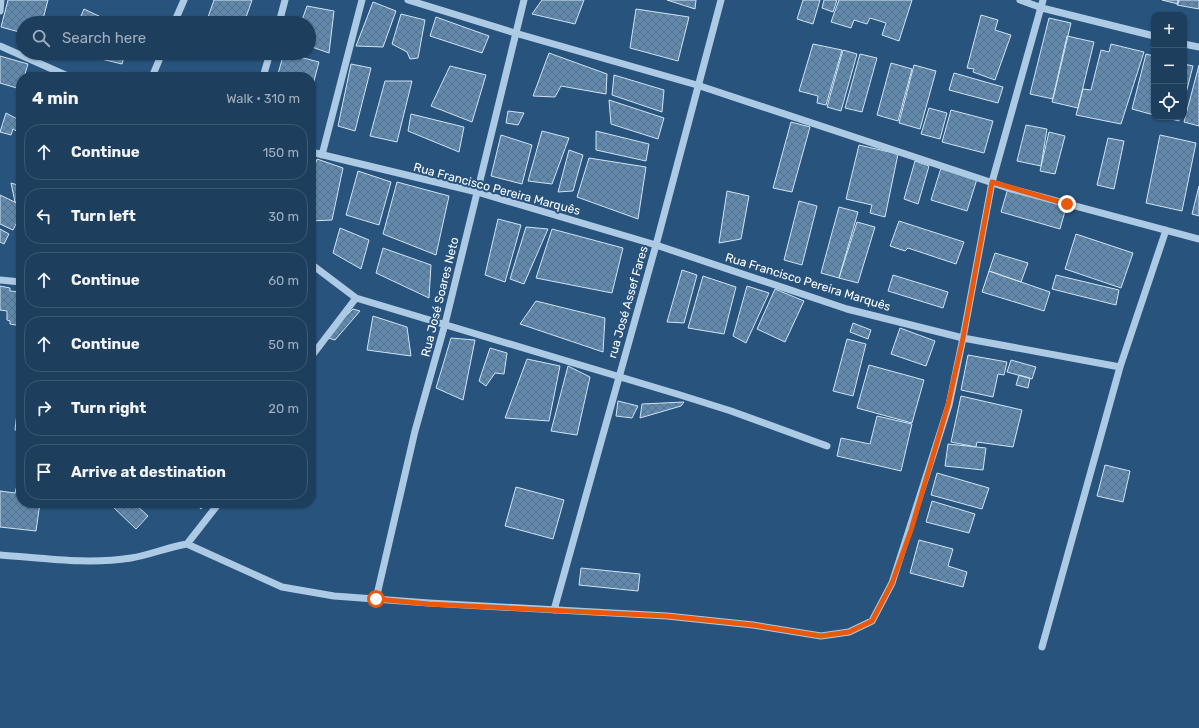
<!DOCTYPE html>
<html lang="en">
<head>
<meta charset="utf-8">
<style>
  :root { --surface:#1e3e5e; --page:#264564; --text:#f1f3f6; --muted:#a1aebc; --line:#3c5773 }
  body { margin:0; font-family:Rubik,sans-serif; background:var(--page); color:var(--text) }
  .controls { position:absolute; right:12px; top:12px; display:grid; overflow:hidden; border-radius:8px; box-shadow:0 1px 3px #0004 }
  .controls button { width:36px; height:36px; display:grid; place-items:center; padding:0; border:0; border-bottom:1px solid var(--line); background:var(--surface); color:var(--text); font:20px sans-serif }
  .stop { position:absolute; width:12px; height:12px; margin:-9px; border:3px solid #ea580c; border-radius:50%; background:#fff }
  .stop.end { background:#ea580c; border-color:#fff; box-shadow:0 1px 4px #0008 }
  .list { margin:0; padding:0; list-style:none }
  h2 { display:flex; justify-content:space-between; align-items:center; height:52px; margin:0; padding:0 16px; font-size:17px }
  h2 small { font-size:13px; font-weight:400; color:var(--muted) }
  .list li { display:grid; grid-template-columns:26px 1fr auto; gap:12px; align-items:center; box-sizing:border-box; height:56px; margin:0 8px 8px; padding:0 8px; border:1px solid var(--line); border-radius:16px }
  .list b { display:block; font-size:15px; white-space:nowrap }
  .list em { font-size:13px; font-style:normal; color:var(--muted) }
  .icon { flex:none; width:22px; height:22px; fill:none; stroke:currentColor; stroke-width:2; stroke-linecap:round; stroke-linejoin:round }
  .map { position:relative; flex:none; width:1199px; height:728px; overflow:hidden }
  .search { position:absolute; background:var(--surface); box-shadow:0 1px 3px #0004; left:16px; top:16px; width:300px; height:44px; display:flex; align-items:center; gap:10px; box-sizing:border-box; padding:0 14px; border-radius:22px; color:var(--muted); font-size:15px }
  .panel { position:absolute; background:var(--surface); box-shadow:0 1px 3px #0004; left:16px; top:72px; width:300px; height:436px; border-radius:16px }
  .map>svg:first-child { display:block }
  .building { fill:url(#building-cross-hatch); stroke:#d0e3f4 }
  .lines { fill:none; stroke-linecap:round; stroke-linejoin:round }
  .minor { stroke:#adcae4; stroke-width:7 }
  .route { stroke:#ea580c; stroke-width:5 }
  .labels { text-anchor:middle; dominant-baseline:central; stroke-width:4; stroke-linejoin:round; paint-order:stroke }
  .street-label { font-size:12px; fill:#fff; stroke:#28537d }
</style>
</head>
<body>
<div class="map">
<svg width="1199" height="728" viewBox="0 0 1199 728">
  <defs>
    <pattern id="building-cross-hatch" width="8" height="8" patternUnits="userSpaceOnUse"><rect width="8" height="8" fill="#6089ad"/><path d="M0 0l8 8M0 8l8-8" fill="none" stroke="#587186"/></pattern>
  </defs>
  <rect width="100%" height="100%" fill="#28537d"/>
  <!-- building -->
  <path class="building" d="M8 0H48L42 23H23V33L1 27Z
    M214 0H252L244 23H216L207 20Z
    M542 0H584L575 24 532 14Z
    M667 0H696L695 9Z
    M803 0H820L813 24 797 19Z
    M824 0H837L833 12 822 8Z
    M839 0H912L899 41 882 35 886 23 870 18 867 24 854 20 851 28 831 22Z
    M1162 0H1179L1178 4Z
    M1178 0H1199V9L1177 5Z
    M373 2 396 11 383 47 356 46Z
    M307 6 334 11 329 53 309 46V23H301Z
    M84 9 103 18 101 23H78Z
    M636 9 689 17 678 61 630 48Z
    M401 14 425 20 418 58 410 59 407 52 392 44Z
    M981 15 998 20 995 30 1011 35 995 80 973 72 974 69 967 68Z
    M436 17 489 36 482 53 430 36Z
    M1049 18 1071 23 1053 99 1030 94Z
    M1067 36 1094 42 1078 108 1052 102Z
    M813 44 842 50 826 105 817 103 818 96 799 91Z
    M1111 44 1144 52 1121 124 1076 115 1083 89 1091 90 1101 50 1109 52Z
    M843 50 857 54 841 111 827 107Z
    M98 53H125L122 64 97 58Z
    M284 53 319 62 311 92V77H277Z
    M549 53 607 74 606 94 561 86 555 97 533 96Z
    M860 54 877 58 862 112 845 108Z
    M1146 54 1154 56V115L1132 109Z
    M0 56 28 64 24 77H21L20 89 0 83Z
    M891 63 912 69 898 121 877 115Z
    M351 64 371 68 355 131 338 126Z
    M1184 64 1193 66 1184 101Z
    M914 65 936 71 920 129 899 123Z
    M1199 65V126L1184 122Z
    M450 66 486 75 472 122 431 106Z
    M954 73 1003 87 998 103 949 90Z
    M614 75 664 90 662 112 612 95Z
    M385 81H412L397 142 370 136Z
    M609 100 664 118 658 139 611 124Z
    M929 108 947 113 940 139 921 134Z
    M951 110 993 121 984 153 942 142Z
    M508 111 524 113 518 125 506 123Z
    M6 113 21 121V127L18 132 13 129 11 135 0 132Z
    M411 114 464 127 459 152 408 131Z
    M1163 117H1180L1179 121Z
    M791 122 810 127 792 192 773 188Z
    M1026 125 1047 129 1041 166 1017 161Z
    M542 131 569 138 552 184 528 181Z
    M596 131 649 144 646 161 596 150Z
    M1049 132 1065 136 1055 174 1040 171Z
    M501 135 532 145 522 184 491 176Z
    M1160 135 1196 143 1182 211 1146 203Z
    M1108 138 1124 141 1114 189 1097 185Z
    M859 145 898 154 885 217 870 213 872 205 846 199Z
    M569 150 583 155 573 191 558 192Z
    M589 158 646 167 638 219 577 197Z
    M317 159 343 168 332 220 311 221 314 204H311V178Z
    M915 161 929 166 918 204 904 199Z
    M941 168 977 179 967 211 931 200Z
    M358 171 391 182 379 225 346 215Z
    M397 182 449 196 436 255 383 234Z
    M11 183 21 186V204L15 202Z
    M1199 186V216L1192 214Z
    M1008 188 1067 204 1060 229 1001 212Z
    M727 191 749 196 741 239 719 243Z
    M0 195 21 205V214L13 230 0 224Z
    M799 201 817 206 802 265 784 260Z
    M839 207 858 212 839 278 821 273Z
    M498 219 521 225 505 282 485 275Z
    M899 221 964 242 956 264 908 248 905 251 890 246Z
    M857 222 875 227 858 283 839 278Z
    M526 227 548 229 524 284 510 279Z
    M340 228 369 240 361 269 333 253Z
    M0 229 9 234 4 244 0 242Z
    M552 229 623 248 612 293 536 278Z
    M1076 234 1133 253 1121 288 1065 269Z
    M383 248 431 265 429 298 376 273Z
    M995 253 1028 263 1021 282 989 271Z
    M682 270 697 275 684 323 667 322Z
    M989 271 1050 292 1044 311 982 292Z
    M893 275 948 292 943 308 888 291Z
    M1056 275 1119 290 1116 305 1052 289Z
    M703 276 736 287 724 334 688 328Z
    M0 286 10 288V291L21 292V326L10 324V321L7 320V311L0 310Z
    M747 286 769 293 746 343 733 336Z
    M775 289 804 301 785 342 757 329Z
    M536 301 605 318 603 352 520 324Z
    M353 309 360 311 335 340 325 337Z
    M373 316 407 327 411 356 367 350Z
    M853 323 871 330 868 339 850 332Z
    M900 328 935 341 926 366 891 354Z
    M451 338 475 340 463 400 436 388Z
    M847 339 866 344 853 396 833 391Z
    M490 348 507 353 504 374 495 373 486 386 479 381Z
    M968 355 1007 362 1004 375 998 374 993 397 961 390Z
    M527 359 560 366 549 421 505 418Z
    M1011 360 1036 367 1032 379 1007 372Z
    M869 365 924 380 912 423 857 408Z
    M568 366 590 377 577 435 551 431Z
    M1019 375 1030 378 1028 388 1016 385Z
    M21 378V431L15 430Z
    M961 396 1022 410 1013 447 977 442 976 447 951 442Z
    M618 401 638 406 632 418 616 416Z
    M684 402 681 406 640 418 642 404Z
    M877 416 912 424 901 471 837 456 841 438 870 444Z
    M948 444 986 448 983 470 945 466Z
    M1105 465 1130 471 1123 502 1097 496Z
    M937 473 989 488 982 509 931 495Z
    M17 485 21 486V503H40L36 531 0 527V491L15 493Z
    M516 487 564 500 553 539 505 526Z
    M932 501 975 514 969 533 926 522Z
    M109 503H134L148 516 136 529Z
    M194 503H206L201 509Z
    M919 540 953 549 948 566 967 572 963 587 910 573Z
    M581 568 640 574 638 591 579 585Z"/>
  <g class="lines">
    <!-- minor -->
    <path class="minor" d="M408 0 515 33 697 85 1008 188 1199 239
      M1020 0 1042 8 1154 36
      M0 11 1 0
      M174 23 184 0
      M279 23 285 0
      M1184 44 1199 47
      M0 46 70 77
      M152 77 162 53
      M263 77 270 53
      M311 152 477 192 656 245 847 309 963 338 992 182 1043 0
      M322 155 362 0
      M311 264 356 298 677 394 731 411 827 446
      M0 280 21 282
      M311 357 356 298
      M187 544 282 587 334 596 429 603 667 616 753 625 821 636 849 632 872 621 892 583 949 405 963 338 1120 367
      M0 555C43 558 88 565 131 558 150 555 168 547 187 544L219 503
      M376 599 415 431 445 324 524 0
      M554 610 656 245 721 0
      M1042 647 1120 367 1166 230"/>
  </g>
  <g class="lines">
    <!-- route -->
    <path class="route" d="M376 599 429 604 667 616 753 625 821 636 849 632 872 621 892 583 911 530 948 405 963 338 992 182 1067 204"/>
  </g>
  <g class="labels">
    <!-- street labels -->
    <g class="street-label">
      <text transform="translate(497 189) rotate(15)">Rua Francisco Pereira Marquês</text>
      <text transform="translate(808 282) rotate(17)">Rua Francisco Pereira Marquês</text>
      <text transform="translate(440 297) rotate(-76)">Rua José Soares Neto</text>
      <text transform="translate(628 302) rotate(-74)">rua José Assef Fares</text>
    </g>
  </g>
</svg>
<div class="controls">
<button>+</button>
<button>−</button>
<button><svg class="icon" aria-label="locate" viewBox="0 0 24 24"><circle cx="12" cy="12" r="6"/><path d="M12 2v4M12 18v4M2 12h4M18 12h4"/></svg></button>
</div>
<div class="stop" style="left:376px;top:599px"></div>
<div class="stop end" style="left:1067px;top:204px"></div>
<div class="search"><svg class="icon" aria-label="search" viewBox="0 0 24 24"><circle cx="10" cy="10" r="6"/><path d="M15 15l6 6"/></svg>Search here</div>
<section class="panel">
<h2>4 min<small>Walk · 310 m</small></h2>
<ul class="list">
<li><svg class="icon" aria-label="ahead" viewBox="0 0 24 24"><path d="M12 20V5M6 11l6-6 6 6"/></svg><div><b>Continue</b></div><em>150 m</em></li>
<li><svg class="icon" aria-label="left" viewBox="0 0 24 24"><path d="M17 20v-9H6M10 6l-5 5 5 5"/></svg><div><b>Turn left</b></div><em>30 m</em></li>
<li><svg class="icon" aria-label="ahead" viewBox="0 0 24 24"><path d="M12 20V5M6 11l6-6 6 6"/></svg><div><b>Continue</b></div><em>60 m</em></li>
<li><svg class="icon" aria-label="ahead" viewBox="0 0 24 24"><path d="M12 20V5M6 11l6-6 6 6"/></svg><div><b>Continue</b></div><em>50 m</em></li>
<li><svg class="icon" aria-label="right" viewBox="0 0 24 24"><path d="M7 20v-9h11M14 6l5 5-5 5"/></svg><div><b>Turn right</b></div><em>20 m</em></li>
<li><svg class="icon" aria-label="arrive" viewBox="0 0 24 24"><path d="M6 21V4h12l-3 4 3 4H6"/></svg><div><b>Arrive at destination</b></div></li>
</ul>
</section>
</div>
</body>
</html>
